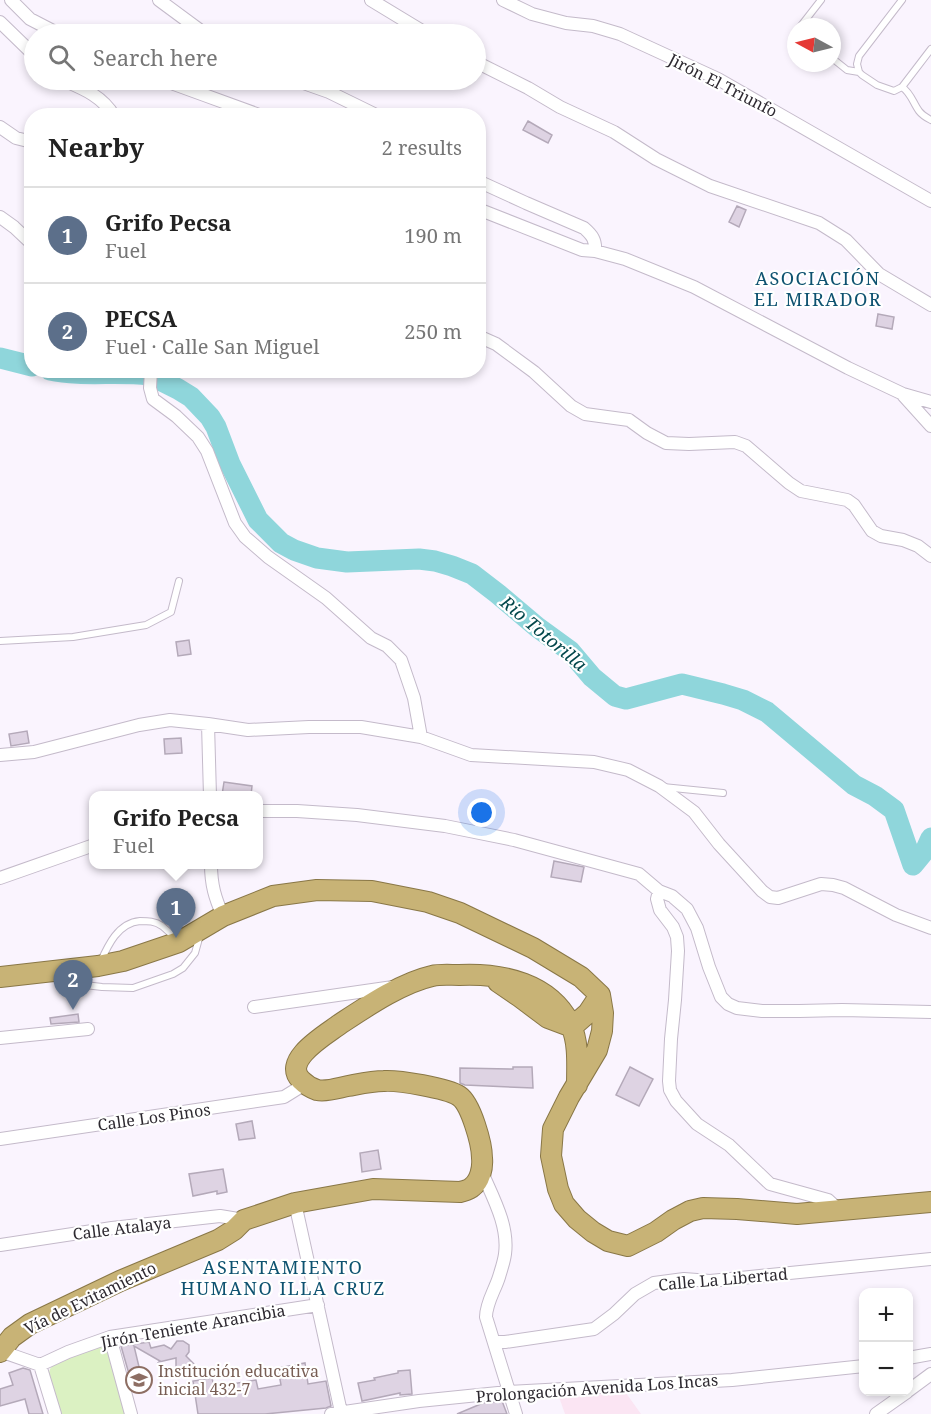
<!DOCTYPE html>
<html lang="en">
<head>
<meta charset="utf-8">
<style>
  :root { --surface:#fff; --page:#f2f2f2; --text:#222; --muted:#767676; --line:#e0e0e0; --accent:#db2777 }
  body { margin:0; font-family:"Noto Serif",serif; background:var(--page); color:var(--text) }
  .controls { position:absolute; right:18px; bottom:18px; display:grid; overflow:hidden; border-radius:12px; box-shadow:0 3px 9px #0003 }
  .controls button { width:54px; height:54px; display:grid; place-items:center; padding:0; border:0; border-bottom:2px solid var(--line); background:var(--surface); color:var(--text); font:30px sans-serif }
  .compass { position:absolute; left:787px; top:18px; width:54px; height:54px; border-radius:50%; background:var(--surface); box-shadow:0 3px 9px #0003; rotate:277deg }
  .you { position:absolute; left:482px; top:813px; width:21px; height:21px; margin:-15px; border:4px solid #fff; border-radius:50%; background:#1a73e8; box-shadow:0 0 0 9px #1a73e833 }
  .badge { display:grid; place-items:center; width:39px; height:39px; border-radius:50%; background:var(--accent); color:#fff; font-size:20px; font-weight:700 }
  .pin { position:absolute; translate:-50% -50px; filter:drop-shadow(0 2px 3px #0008) }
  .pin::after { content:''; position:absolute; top:32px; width:21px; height:18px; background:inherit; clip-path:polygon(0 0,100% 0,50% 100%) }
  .popup { position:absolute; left:89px; top:791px; width:174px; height:78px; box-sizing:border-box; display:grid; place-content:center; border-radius:12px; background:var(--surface); filter:drop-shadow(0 2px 4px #0005); font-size:20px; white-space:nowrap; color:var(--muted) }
  .popup b { font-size:22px; color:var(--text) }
  .popup::after { content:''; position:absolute; left:50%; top:100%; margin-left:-12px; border:12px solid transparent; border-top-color:var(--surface) }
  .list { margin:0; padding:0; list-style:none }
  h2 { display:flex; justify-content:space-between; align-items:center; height:78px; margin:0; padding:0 24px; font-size:26px }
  h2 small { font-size:20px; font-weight:400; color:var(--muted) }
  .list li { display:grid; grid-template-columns:39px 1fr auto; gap:18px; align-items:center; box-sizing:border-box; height:96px; padding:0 24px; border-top:2px solid var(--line) }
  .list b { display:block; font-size:22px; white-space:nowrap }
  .list p { margin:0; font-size:20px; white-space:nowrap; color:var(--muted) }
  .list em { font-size:20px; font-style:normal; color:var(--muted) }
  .icon { flex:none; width:33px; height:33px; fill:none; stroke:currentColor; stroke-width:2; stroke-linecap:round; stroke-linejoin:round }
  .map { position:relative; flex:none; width:931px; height:1414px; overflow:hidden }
  .search { position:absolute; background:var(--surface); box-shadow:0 3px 9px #0003; left:24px; top:24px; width:462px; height:66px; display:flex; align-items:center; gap:15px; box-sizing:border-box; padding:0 21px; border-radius:33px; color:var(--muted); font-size:22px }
  .panel { position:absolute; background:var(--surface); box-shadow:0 3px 9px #0003; left:24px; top:108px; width:462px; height:270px; border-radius:24px }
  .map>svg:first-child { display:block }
  .medical { fill:#fbe5f3 }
  .green { fill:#dbf1c2 }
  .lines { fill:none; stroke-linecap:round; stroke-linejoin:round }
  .river { stroke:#8fd6db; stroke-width:21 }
  .building { fill:#ded3e3; stroke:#b4a9b9; stroke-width:1.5 }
  .service-casing { stroke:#c4baca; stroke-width:8 }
  .minor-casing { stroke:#c4baca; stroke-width:14 }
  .trunk-casing { stroke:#897747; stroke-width:22 }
  .service { stroke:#fff; stroke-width:6 }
  .minor { stroke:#fff; stroke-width:12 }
  .trunk { stroke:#c8b376; stroke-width:20 }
  .labels { text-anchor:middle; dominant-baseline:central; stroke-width:4.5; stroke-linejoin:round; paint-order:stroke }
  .street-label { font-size:16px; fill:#2e2a31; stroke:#fff }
  .education-label { font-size:16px; fill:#785e54; stroke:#fff; text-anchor:start }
  .neighbourhood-label { font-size:18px; letter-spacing:1.5px; fill:#0e5270; stroke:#fff }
  .water-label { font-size:18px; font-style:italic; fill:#04484c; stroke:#fff }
</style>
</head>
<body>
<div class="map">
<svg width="931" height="1414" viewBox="0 0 931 1414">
  <rect width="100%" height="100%" fill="#faf4fe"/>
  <!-- medical -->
  <path class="medical" d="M626 1393 641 1414H565L559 1397Z"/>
  <!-- green -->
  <path class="green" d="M102 1345 108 1349 126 1414H58L48 1376 50 1369 57 1360Z"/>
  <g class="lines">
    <!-- river -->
    <path class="river" d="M0 358 32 366
      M50 370C82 377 116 371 149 375
      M152 376 178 389 191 397 210 417 216 427 230 464 258 520 281 543 294 550 317 558 347 562 419 559 435 561 452 566 472 574 498 594 537 627 570 651 592 677 615 696 626 699 682 684 723 694 743 700 767 712 854 785 875 796 894 810 913 865 926 849 931 838"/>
  </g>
  <!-- building -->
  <path class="building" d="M528 121 552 135 548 143 523 130Z
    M737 206 746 210 739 227 729 222Z
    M878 314 894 317 892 329 876 326Z
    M189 640 191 654 178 656 176 642Z
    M27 731 29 743 11 746 9 734Z
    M181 738 182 753 165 754 164 739Z
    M224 782 252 786 251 795H222Z
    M554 861 584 867 581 882 551 877Z
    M78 1014 79 1022 51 1024 50 1018Z
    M513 1067H532L533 1088 465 1085 460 1083V1068L513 1069Z
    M630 1067 653 1079 639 1106 616 1095Z
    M252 1121 255 1138 239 1140 236 1124Z
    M378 1150 381 1169 362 1172 360 1153Z
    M223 1169 227 1192 217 1194V1191L193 1196 189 1174Z
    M177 1341H183L189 1345V1352L186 1356 194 1364V1377H181L176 1372V1358L159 1362 160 1361 134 1346 140 1371 129 1374 121 1346 149 1342 151 1348 164 1345 171 1349Z
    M305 1363 308 1384 326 1381 331 1406 326 1408 265 1414H198L193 1381 212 1378 214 1387 256 1380 258 1389 281 1385 278 1368Z
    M23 1368 30 1370 43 1414H29L25 1399 0 1406V1389L13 1385 9 1373Z
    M410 1370 412 1394 400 1395V1393L362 1401 358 1383 375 1380 374 1378 398 1373V1371Z
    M502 1401 507 1414H457L483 1403Z"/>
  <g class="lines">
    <defs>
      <path id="service" d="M902 0 859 56 857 64 859 72 862 75 877 85 894 91 902 87 931 49
        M800 27 821 0
        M832 58 847 70 859 72
        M902 87C911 93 913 103 919 111 922 115 927 118 931 120
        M0 641 73 637 146 625 171 612 179 581
        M663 787 723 793
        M100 963C108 945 118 923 140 921 148 921 155 921 162 926 167 930 172 935 176 939
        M54 977 68 983 102 987 133 988 173 974 183 968 195 953 200 935"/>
      <path id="minor" d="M11 0 30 19 59 34
        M159 0 205 34
        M371 0 427 34
        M503 0 532 14 566 23 593 26 620 34 718 79 931 201
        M0 22 34 55
        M476 62 528 88 560 107 614 132 656 159 710 186 819 223 846 240 879 274 931 305
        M63 80C84 89 102 96 114 116
        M163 80 262 116
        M295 80 329 92 378 116
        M0 127 16 138 32 142
        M478 181 526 203 584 228C592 235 596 240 595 251L582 250 478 209
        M0 217 14 227 32 244
        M595 251 625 259 694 287 848 368 903 394 931 402
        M478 336 496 344 534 372 571 406 585 414 629 420 647 433 666 443 689 444 735 442 746 446 789 483 801 491 847 500 854 505 872 531 881 536 903 540 918 546 931 556
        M151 370 150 388 153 399 176 416 198 437 207 451 235 523 245 537 268 557 326 598 371 638 387 646 401 660 414 698 421 737
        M903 395 931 426
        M208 724 210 796
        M0 755 34 752 139 725 170 720 208 724 248 730 309 727H361L421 737 471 755 594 762 628 770 659 786 694 812 719 844 762 891 770 897 778 898 821 884 833 885 844 888 896 915 931 928
        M258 811H297L357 815 445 826 514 840 639 874 659 891 672 896 687 909 697 928 709 967 721 997 728 1004 737 1008 762 1011H799L842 1010 931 1012
        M211 864C211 885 215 898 223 916
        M0 878 94 845
        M659 891 657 899 660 910 673 927 677 937 678 951 675 1000 671 1039 669 1081 670 1090 676 1101 697 1124 729 1145 770 1184 828 1200 840 1211
        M254 1007 393 987
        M0 1038 88 1029
        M0 1139 284 1097 305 1084
        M481 1170C492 1196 509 1225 505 1254 504 1262 501 1270 499 1277 495 1290 486 1303 486 1317L516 1414
        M295 1203 341 1412
        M0 1245 112 1228 220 1216 244 1220
        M110 1337 131 1414
        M494 1342H505L594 1329 614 1314 635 1294 654 1283 684 1279 710 1281 931 1259
        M0 1351 40 1365
        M908 1358 931 1354
        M908 1391 931 1374
        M55 1414 40 1365 68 1352 110 1337 318 1305
        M331 1414 419 1401 508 1392 732 1380 864 1366
        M876 1414 907 1392"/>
      <path id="trunk" d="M0 977 98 966 123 961 179 942 223 916 273 896 317 890 372 891 428 902 460 913 533 948 581 977 600 995 603 1013 602 1031 597 1050 569 1097 553 1129 551 1156 558 1189 564 1204 577 1219 593 1232 608 1241 628 1246 656 1232 673 1220 690 1211 703 1208 737 1209 797 1214 931 1202
        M498 982 520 997 548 1018 572 1027
        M572 1027 588 1013 600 995
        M0 1352 12 1337 30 1324 120 1281 218 1240 234 1230 244 1220 295 1203 373 1189 460 1192C463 1191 469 1190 472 1187 480 1181 483 1168 482 1158 482 1144 471 1104 459 1096 447 1088 398 1080 384 1081 372 1081 359 1084 348 1086 338 1088 327 1092 317 1090 311 1088 305 1084 301 1080 281 1060 327 1034 340 1024 366 1007 401 983 432 976 440 974 450 975 459 975 502 973 551 983 571 1026 579 1042 577 1067 577 1085"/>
    </defs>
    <!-- service casing -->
    <use href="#service" class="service-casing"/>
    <!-- minor casing -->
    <use href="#minor" class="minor-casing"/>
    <!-- trunk casing -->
    <use href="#trunk" class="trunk-casing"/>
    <!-- service -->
    <use href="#service" class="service"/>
    <!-- minor -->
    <use href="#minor" class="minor"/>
    <!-- trunk -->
    <use href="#trunk" class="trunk"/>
  </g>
  <!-- icons -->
  <defs>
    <symbol id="school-ring" viewBox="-11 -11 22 22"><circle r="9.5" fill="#fff" stroke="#8d6e63" stroke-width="1.5"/><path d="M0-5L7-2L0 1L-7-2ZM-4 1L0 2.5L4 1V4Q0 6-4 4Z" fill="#8d6e63"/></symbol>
  </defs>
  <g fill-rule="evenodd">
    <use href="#school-ring" x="124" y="1365" width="30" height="30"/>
  </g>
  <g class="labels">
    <!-- street labels -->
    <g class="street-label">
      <text transform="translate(723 85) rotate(27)">Jirón El Triunfo</text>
      <text transform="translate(154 1117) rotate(-8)">Calle Los Pinos</text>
      <text transform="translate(122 1228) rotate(-7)">Calle Atalaya</text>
      <text transform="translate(723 1279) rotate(-5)">Calle La Libertad</text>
      <text transform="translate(90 1298) rotate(-26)">Vía de Evitamiento</text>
      <text transform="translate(193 1326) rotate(-10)">Jirón Teniente Arancibia</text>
      <text transform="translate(597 1388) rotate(-4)">Prolongación Avenida Los Incas</text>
    </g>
    <!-- education labels -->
    <g class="education-label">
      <text x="158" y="1371">Institución educativa<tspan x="158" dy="18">inicial 432-7</tspan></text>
    </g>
    <!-- neighbourhood labels -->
    <g class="neighbourhood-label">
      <text x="818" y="278">ASOCIACIÓN<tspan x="818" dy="21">EL MIRADOR</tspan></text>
      <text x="283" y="1267">ASENTAMIENTO<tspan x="283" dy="21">HUMANO ILLA CRUZ</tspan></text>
    </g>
    <!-- water labels -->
    <g class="water-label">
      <text transform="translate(544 633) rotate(40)">Rio Totorilla</text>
    </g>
  </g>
</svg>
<div class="controls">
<button>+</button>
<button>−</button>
</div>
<svg class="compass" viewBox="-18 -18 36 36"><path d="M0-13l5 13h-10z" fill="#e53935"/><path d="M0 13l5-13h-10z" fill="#767676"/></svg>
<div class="you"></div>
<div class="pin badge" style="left:176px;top:938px;background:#5c6f8a">1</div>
<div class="popup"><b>Grifo Pecsa</b>Fuel</div>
<div class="pin badge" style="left:73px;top:1010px;background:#5c6f8a">2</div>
<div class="search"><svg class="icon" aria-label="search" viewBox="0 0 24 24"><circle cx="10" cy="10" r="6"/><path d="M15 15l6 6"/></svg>Search here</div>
<section class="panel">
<h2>Nearby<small>2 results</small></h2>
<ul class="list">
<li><span class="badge" style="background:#5c6f8a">1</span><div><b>Grifo Pecsa</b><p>Fuel</p></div><em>190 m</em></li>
<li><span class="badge" style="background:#5c6f8a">2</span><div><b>PECSA</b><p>Fuel · Calle San Miguel</p></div><em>250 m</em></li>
</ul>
</section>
</div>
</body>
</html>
